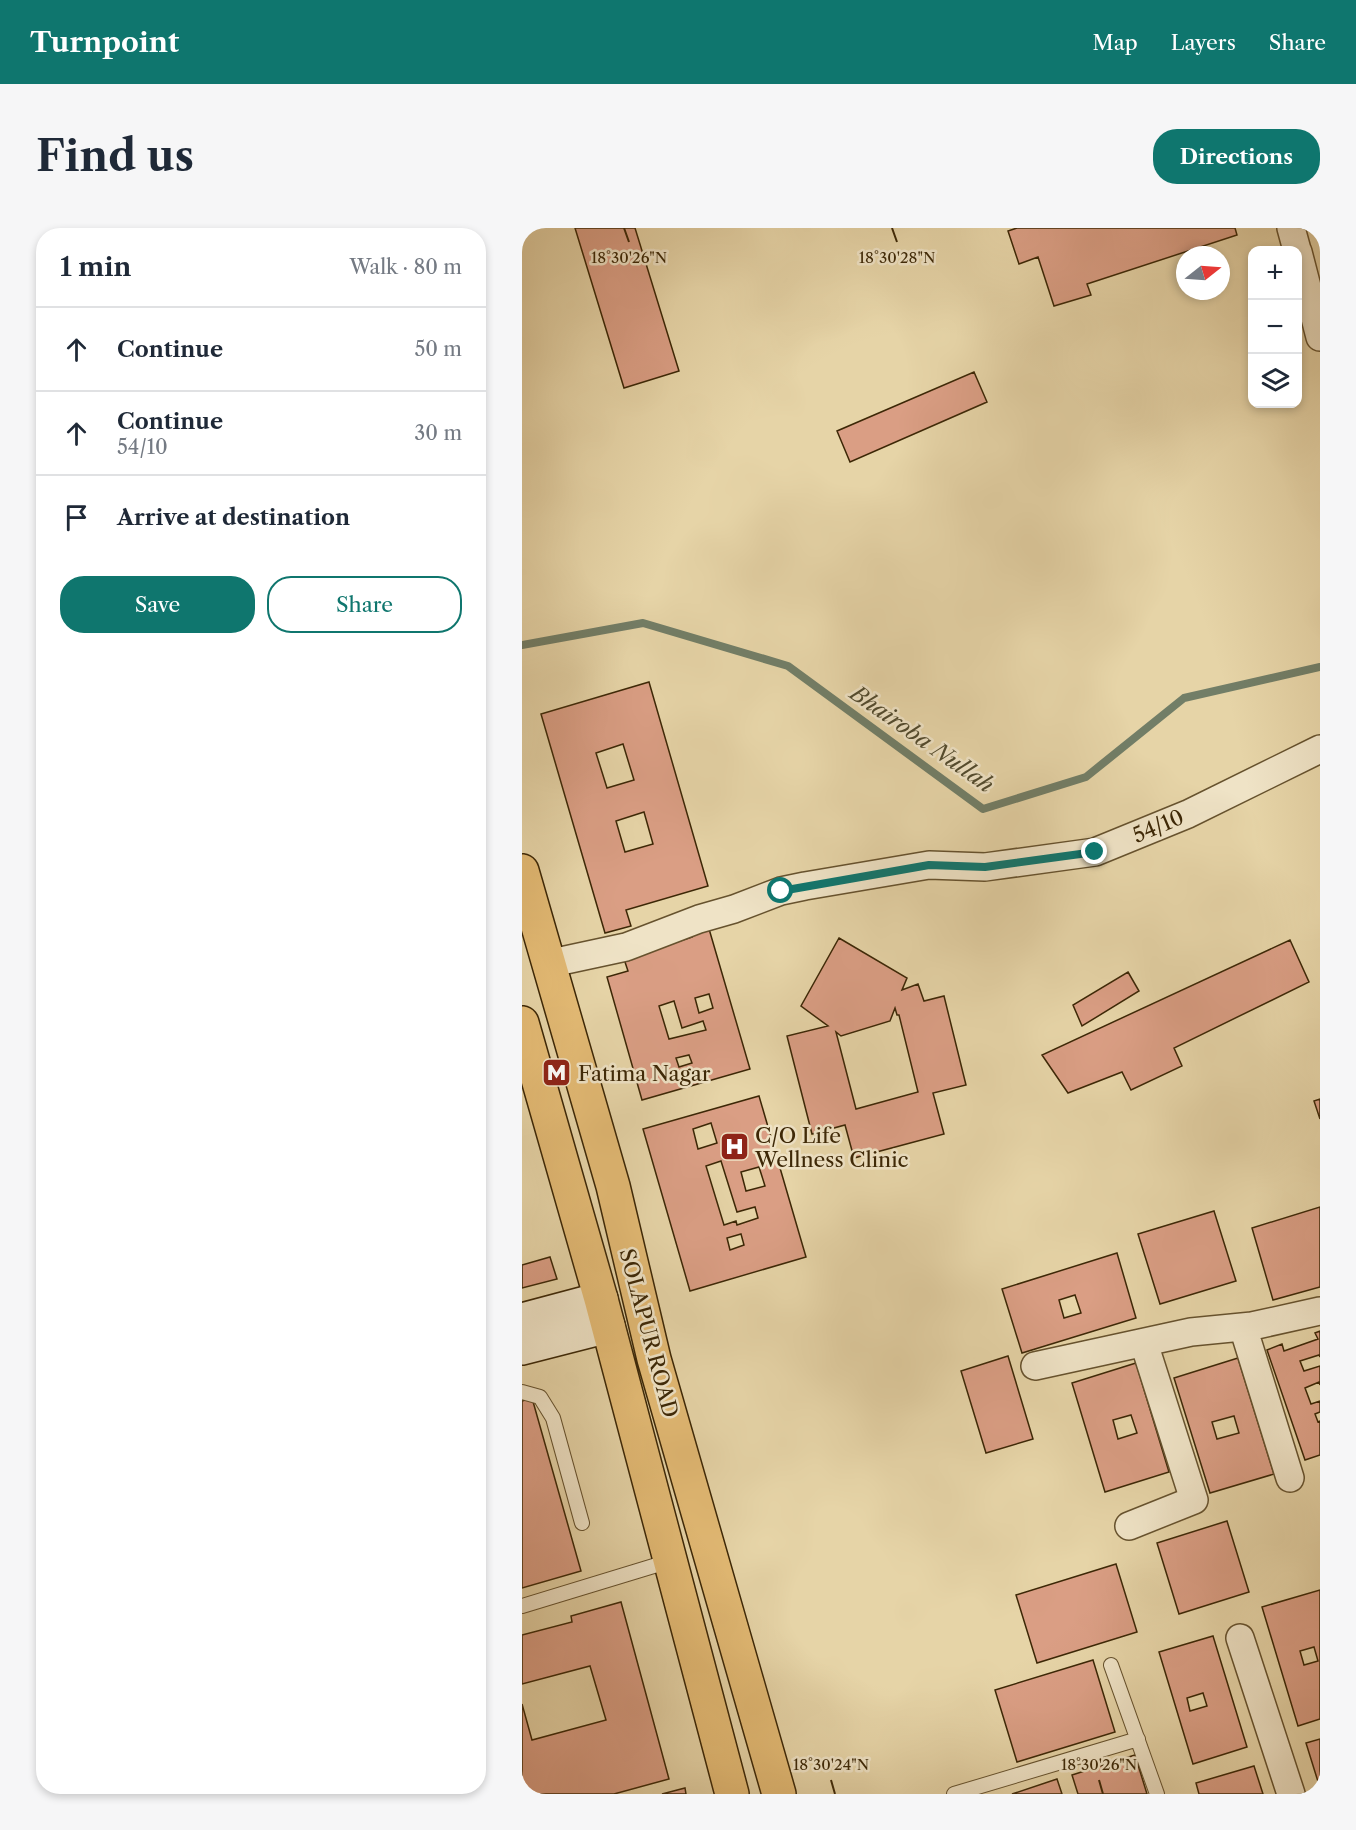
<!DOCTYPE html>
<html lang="en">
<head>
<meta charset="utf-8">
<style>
  :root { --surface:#fff; --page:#f6f6f7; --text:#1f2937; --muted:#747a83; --line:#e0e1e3; --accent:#0f766e }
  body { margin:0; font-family:"Libre Caslon Text",serif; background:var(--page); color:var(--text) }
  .controls { position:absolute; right:18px; top:18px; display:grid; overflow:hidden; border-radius:12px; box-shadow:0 3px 9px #0003 }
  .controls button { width:54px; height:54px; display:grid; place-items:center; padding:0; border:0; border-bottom:2px solid var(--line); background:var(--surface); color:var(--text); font:30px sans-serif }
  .compass { position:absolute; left:654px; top:18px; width:54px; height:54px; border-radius:50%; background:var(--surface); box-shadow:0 3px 9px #0003; rotate:73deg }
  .stop { position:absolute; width:18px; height:18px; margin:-14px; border:4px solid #0f766e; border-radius:50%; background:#fff }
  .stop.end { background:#0f766e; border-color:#fff; box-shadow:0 2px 6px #0008 }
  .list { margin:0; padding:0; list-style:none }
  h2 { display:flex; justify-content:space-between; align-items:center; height:78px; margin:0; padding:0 24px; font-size:26px }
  h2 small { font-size:20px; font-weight:400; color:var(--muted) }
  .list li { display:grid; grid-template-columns:39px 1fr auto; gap:18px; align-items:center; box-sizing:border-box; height:84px; padding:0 24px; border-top:2px solid var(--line) }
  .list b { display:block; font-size:22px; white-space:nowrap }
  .list p { margin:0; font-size:20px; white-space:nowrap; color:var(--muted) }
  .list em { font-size:20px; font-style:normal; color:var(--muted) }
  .actions { display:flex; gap:12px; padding:18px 24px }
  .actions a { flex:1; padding:14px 0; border:2px solid var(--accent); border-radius:24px; text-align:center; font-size:21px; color:var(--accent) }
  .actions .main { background:var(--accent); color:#fff }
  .icon { flex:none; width:33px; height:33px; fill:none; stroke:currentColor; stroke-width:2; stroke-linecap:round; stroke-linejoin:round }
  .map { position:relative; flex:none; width:798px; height:1566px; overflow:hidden; border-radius:24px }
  header { display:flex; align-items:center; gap:36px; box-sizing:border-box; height:84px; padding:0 30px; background:var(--accent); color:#fff }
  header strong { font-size:28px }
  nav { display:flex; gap:33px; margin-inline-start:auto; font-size:21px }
  .intro { display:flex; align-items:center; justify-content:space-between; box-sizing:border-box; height:144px; padding:0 36px }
  h1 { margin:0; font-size:42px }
  .button { padding:15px 27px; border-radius:24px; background:var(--accent); color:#fff; font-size:21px; font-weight:700 }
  main { display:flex; gap:36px; padding:0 36px }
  aside { flex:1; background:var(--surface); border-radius:24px; box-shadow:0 3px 9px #0003 }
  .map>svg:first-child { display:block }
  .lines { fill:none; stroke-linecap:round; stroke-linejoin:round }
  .stream { stroke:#727e67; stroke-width:8 }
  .building { fill:#da9e84; stroke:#3c2706; stroke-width:1.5; fill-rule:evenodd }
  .service-casing { stroke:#66522e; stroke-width:16 }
  .minor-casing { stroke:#66522e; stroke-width:30 }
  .secondary-casing { stroke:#3c2706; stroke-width:36 }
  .trunk-casing { stroke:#3c2706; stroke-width:36 }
  .service { stroke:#efe3c6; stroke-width:14 }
  .minor { stroke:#efe3c6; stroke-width:27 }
  .secondary { stroke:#efe3c6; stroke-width:33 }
  .trunk { stroke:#e3ba74; stroke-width:33 }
  .route { stroke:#0f766e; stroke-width:8 }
  .ticks { fill:none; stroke:#3c2706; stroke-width:2 }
  .labels { text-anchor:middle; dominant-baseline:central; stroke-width:5; stroke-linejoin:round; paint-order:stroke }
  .street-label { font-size:21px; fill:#3c2706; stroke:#efe3c6 }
  .poi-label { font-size:21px; fill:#3c2706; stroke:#efe3c6; text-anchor:start }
  .water-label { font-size:22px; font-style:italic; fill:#524b2e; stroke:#efe3c6 }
  .ticks-label { font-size:15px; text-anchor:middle; fill:#3c2706; stroke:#efe3c6; stroke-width:5; stroke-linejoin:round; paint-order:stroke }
</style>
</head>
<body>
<header>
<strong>Turnpoint</strong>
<nav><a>Map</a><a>Layers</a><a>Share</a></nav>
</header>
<div class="intro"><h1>Find us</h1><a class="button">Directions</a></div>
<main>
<aside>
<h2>1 min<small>Walk · 80 m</small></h2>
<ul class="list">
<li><svg class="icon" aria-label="ahead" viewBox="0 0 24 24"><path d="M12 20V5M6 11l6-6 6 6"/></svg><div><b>Continue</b></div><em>50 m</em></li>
<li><svg class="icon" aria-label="ahead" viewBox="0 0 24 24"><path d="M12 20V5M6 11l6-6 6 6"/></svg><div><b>Continue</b><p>54/10</p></div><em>30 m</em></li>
<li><svg class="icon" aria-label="arrive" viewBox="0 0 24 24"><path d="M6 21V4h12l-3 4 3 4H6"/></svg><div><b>Arrive at destination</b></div></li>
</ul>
<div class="actions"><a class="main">Save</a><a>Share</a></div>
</aside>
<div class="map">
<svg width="798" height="1566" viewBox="0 0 798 1566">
  <rect width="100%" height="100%" fill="#e6d4a7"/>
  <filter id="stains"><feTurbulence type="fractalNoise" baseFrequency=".00333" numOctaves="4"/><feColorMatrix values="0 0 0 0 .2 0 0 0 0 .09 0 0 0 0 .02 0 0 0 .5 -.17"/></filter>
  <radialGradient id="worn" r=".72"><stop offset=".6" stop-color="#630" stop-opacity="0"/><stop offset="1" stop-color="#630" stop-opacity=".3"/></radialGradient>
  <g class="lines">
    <!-- stream -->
    <path class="stream" d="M0 417 121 395 266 438 461 581 564 549 662 470 798 439"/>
  </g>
  <!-- building -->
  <path class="building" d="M53 0H113L157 143 102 160Z
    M495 0H713L715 7 565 56 569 67 532 78 516 29 497 36 486 3Z
    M452 144 465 174 328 234 315 203Z
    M127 454 186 658 104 682 109 698 83 705 19 486ZM101 516 112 552 85 560 74 525ZM122 584 131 616 103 624 94 593Z
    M185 694 228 841 120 872 85 749 106 743 102 731 170 709 167 699ZM187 766 191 780 177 785 173 770ZM152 773 160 800 181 793 184 802 147 811 137 778ZM167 827 170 835 157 839 154 830Z
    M317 710 385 750 380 762 396 756 402 773 422 768 444 857 411 865 422 906 332 930 323 897 290 906 265 808 306 798 279 778ZM373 780 375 787H377L396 864 334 881 314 804 319 808 368 793Z
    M768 712 787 754 652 820 660 838 609 862 600 844 546 865 520 827Z
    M606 744 617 763 560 798 551 777Z
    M237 868 284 1029 168 1063 121 901ZM189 895 195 915 176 921 171 901ZM199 933 215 984 233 979 236 990 215 997 214 993 202 997 184 938ZM237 939 243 958 224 963 219 944ZM219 1006 222 1017 208 1022 205 1010Z
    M798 871V891L792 873Z
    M798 979V1059L751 1072 730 1000Z
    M692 983 714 1053 638 1076 616 1006Z
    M595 1025 614 1090 500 1125 480 1061ZM553 1067 559 1085 542 1090 537 1072Z
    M28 1029 35 1051 0 1060V1037Z
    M798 1103V1129L797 1127 778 1133 782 1143 798 1138V1157L797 1154 783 1160 789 1176 798 1173V1184L793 1186 796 1194 798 1193V1227L783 1232 745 1122 760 1116 762 1123 796 1111 793 1105Z
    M486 1128 511 1211 464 1225 439 1143Z
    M716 1130 752 1246 688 1265 652 1150ZM712 1188 717 1205 695 1211 690 1194Z
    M614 1135 647 1244 583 1264 550 1155ZM609 1187 615 1205 596 1211 591 1192Z
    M10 1170 59 1343 0 1360V1173Z
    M705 1293 727 1364 657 1386 635 1315Z
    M594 1336 615 1404 515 1435 494 1367Z
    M798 1362V1491L776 1498 740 1379ZM792 1419 796 1433 782 1437 778 1423Z
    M99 1374 147 1551 92 1566H0V1476L10 1512 84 1492 68 1438 0 1456V1407L50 1394 49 1388Z
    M691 1408 725 1519 671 1536 637 1424ZM681 1465 685 1478 668 1483 665 1470Z
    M571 1432 593 1504 495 1534 473 1462Z
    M798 1511V1560L784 1515Z
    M613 1527 625 1566H556L550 1547Z
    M732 1538 741 1566H677L674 1555Z
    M535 1551 540 1566H490Z
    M163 1560 164 1566H140Z"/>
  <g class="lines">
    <defs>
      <path id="service" d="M0 1164 18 1169 31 1190 60 1295
        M0 1378 148 1333
        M589 1437 635 1566
        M432 1566 616 1511"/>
      <path id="minor" d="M769 0 775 22
        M776 24 798 109
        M25 736 104 719 177 691 212 681 259 663 283 658 407 637 463 639 573 624 666 586 798 521
        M721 1099 768 1250
        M513 1138 669 1104 730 1098 798 1083
        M607 1298 672 1272 622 1115
        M718 1410 769 1566"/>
      <path id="secondary" d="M0 1092 79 1071
        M0 1120 86 1098"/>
      <path id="trunk" d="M0 643 91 958 132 1131 257 1566
        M0 795 79 1071 210 1566"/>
    </defs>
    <!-- service casing -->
    <use href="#service" class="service-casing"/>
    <!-- minor casing -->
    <use href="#minor" class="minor-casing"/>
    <!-- secondary casing -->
    <use href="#secondary" class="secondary-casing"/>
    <!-- trunk casing -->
    <use href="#trunk" class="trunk-casing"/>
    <!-- service -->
    <use href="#service" class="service"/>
    <!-- minor -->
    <use href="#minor" class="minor"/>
    <!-- secondary -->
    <use href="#secondary" class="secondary"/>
    <!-- trunk -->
    <use href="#trunk" class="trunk"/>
  </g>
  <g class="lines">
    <!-- route -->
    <path class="route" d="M259 663 407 637 463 639 573 624"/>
  </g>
  <!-- ticks -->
  <path class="ticks" d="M102 0 107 14M370 0 375 14M309 1552 313 1566M577 1552 581 1566"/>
  <!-- icons -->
  <defs>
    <symbol id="metro-square" viewBox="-11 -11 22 22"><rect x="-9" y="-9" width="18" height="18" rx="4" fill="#8f2418" stroke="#efe3c6"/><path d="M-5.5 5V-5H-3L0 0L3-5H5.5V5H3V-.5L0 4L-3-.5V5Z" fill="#fff"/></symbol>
    <symbol id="hospital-square" viewBox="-11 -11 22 22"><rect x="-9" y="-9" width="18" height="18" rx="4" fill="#8f2418" stroke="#efe3c6"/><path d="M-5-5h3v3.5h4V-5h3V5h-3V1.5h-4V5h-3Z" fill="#fff"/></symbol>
  </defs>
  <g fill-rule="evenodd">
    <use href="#metro-square" x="18" y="828" width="33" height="33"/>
    <use href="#hospital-square" x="196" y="902" width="33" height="33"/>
  </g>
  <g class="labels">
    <!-- street labels -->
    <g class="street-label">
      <text transform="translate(636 598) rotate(-23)">54/10</text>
      <text transform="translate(127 1105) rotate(75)">SOLAPUR ROAD</text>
    </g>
    <!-- poi labels -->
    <g class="poi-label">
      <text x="56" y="845">Fatima Nagar</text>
      <text x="233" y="907">C/O Life<tspan x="233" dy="24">Wellness Clinic</tspan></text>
    </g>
    <!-- water labels -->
    <g class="water-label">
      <text transform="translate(400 511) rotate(35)">Bhairoba Nullah</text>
    </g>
  </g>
  <g class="ticks-label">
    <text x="107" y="35">18°30'26"N</text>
    <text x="375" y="35">18°30'28"N</text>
    <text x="309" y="1542">18°30'24"N</text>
    <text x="577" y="1542">18°30'26"N</text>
  </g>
  <rect width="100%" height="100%" filter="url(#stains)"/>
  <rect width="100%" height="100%" fill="url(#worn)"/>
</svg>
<div class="controls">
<button>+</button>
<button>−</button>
<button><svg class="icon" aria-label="layers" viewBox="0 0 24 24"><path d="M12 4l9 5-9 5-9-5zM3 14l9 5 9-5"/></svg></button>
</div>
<svg class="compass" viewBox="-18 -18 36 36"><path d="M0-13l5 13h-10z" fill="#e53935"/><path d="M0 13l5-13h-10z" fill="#747a83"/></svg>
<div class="stop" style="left:259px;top:663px"></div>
<div class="stop end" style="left:573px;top:624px"></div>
</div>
</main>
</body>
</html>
